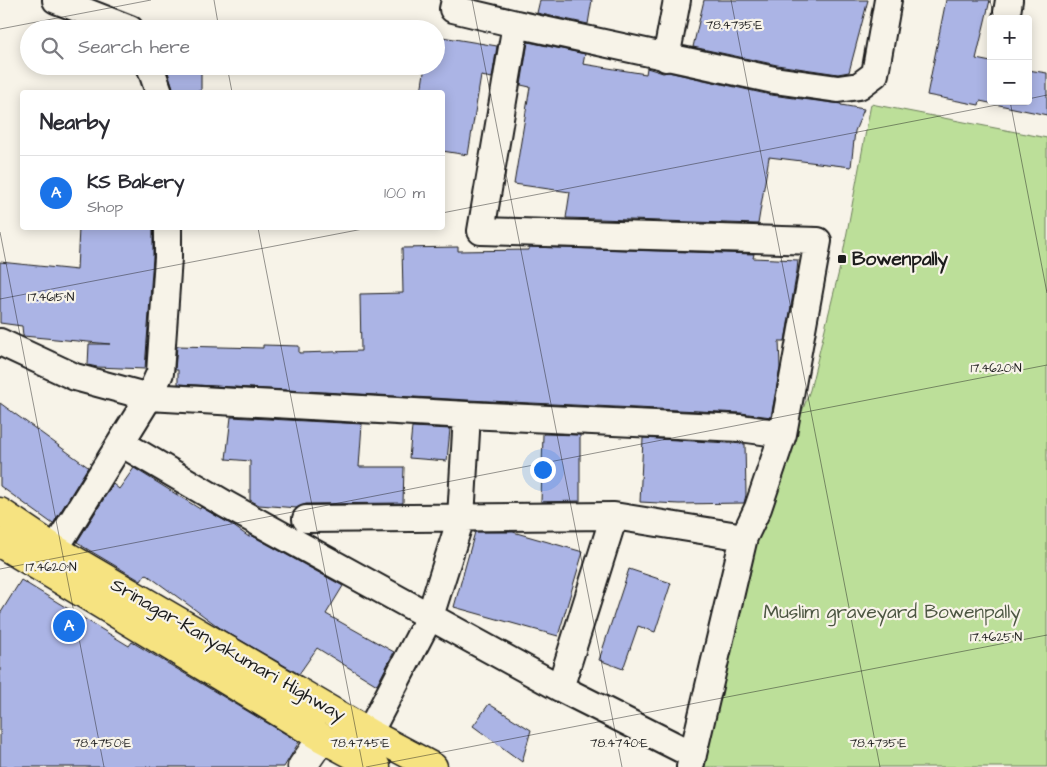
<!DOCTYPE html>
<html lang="en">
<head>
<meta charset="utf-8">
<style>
  :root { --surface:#fff; --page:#f7f7f7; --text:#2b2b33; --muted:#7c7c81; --line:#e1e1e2; --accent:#1a73e8 }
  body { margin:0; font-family:"Architects Daughter",sans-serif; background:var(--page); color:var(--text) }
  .controls { position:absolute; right:15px; top:15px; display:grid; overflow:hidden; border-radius:5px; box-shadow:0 2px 12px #0003 }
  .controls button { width:45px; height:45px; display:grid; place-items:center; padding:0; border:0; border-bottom:1px solid var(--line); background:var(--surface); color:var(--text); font:25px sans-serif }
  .you { position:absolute; left:542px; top:469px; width:18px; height:18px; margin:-12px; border:4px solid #fff; border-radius:50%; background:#1a73e8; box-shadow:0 0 0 8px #1a73e833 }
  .badge { display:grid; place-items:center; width:32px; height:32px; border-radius:50%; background:var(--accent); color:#fff; font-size:16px; font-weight:700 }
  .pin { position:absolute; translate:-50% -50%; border:2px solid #fff; box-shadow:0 1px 5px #0006 }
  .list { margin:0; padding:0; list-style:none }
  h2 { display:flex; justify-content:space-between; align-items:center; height:65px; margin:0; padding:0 20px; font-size:21px }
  h2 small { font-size:16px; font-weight:400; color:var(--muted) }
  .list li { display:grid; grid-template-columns:32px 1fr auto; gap:15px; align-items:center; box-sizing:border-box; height:75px; padding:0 20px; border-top:1px solid var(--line) }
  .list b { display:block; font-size:19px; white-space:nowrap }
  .list p { margin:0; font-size:16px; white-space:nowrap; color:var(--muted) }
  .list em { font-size:16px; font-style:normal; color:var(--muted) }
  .icon { flex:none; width:28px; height:28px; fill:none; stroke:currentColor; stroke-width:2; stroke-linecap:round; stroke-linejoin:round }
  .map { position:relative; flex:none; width:1047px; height:767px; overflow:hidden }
  .search { position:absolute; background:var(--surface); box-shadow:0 2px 12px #0003; left:20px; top:20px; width:425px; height:55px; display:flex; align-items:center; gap:12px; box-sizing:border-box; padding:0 18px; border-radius:28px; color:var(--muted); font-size:19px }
  .panel { position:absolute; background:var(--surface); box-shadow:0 2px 12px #0003; left:20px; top:90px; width:425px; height:140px; border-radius:5px }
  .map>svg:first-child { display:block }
  .green { fill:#bcdf99; stroke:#6c7e5a }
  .building { fill:#abb4e5; stroke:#1c1c1c }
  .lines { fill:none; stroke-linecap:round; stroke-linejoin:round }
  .street-casing { stroke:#1c1c1c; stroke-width:30 }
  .secondary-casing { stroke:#1c1c1c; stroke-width:31 }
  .highway-casing { stroke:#1c1c1c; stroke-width:31 }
  .street { stroke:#f7f3e8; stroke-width:26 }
  .secondary { stroke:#f7f3e8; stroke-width:28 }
  .highway { stroke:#f6e381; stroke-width:28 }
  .ticks { fill:none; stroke:#1c1c1c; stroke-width:1; stroke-opacity:0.45 }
  .poi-dot { fill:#1c1c1c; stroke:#f7f3e8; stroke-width:2 }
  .labels { text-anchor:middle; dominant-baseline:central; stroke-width:4.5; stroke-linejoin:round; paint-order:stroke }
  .poi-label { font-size:19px; font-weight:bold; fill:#1c1c1c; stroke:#f7f3e8; text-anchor:start }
  .park-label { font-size:19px; fill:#4c5642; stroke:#f7f3e8 }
  .street-label { font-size:19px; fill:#1c1c1c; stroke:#f7f3e8 }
  .ticks-label { font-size:12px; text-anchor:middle; fill:#1c1c1c; stroke:#f7f3e8; stroke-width:4.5; stroke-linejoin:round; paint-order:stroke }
</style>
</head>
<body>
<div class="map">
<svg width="1047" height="767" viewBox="0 0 1047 767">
  <rect width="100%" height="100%" fill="#f7f3e8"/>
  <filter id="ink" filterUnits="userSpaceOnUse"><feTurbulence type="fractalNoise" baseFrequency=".02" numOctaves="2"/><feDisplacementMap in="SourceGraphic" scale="10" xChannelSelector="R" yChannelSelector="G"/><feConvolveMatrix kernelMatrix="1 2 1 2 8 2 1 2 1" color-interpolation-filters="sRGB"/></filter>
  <g filter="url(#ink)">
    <!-- green -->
    <path class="green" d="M871 104 1047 138V767H700L714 642 767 506 810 390 842 259Z"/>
    <!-- building -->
    <path class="building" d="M540 0H592L588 24 537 13Z
      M704 0H868L849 72 838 74 777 65 693 47Z
      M946 0H990L976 59 991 62V101H1028V70L1047 73V115L980 101 979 105 927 95Z
      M436 36 497 46 492 78 481 76 468 155 442 151V92H421L425 66H436Z
      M528 42 585 54 583 64 646 74 647 68 663 73 668 72 771 95 841 104V105L864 109 855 131 851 167 769 157 758 224 566 218 570 192 514 184 530 87 521 85Z
      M166 66H201V91H174Z
      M79 228H153V257L145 369 97 367 88 365 89 344H110L23 336 22 326 0 323V262L77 270Z
      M458 247V251L529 250V247L754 254 753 258 798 260 797 271 785 341H779L780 368 771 417 741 413 468 400 178 384V370H175L177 346 263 348V345L299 346V353L361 351 360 294 403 293 402 248Z
      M0 403 88 467 53 524 0 486Z
      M231 417 362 424 359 467H404L403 503 306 504 297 508 259 505 250 500V461L226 459Z
      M412 427 450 429 447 461 409 458Z
      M543 434 580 435V501L541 502Z
      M643 438 745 444 746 495 744 503 679 504 640 502Z
      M134 468 200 509 201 507 232 525 249 537V534L343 586 326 614 394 652 377 685 317 648 299 674 223 630 146 574 141 581 82 546V545L77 542 113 484 119 489Z
      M475 532H513L583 552 558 636 454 607Z
      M629 569 671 583 655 632 638 626 623 669 599 660Z
      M21 580 129 646 132 642 299 742 284 767H0V614Z
      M489 704 531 730 522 762 473 726Z"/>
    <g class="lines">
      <defs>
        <path id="street" d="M56 0 130 29
          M1006 19 1009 0
          M516 24 774 80 838 89 859 86 875 74 888 0
          M666 58 677 0
          M150 66 159 92
          M0 342 75 377 149 397 467 415 740 428 783 434 818 241 481 231 516 24 453 9 455 0
          M121 443 225 504 560 688 693 755
          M306 519 614 516 744 537
          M55 549 149 397 160 373 168 258V228
          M560 688 614 516
          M369 733 430 616 461 518 467 415
          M690 767 744 537 758 508 783 434"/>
        <path id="secondary" d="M302 767 322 738"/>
        <path id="highway" d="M0 512 55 549 369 733 433 767
          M0 543 322 738 376 767"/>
      </defs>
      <!-- street casing -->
      <use href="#street" class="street-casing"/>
      <!-- secondary casing -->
      <use href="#secondary" class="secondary-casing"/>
      <!-- highway casing -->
      <use href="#highway" class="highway-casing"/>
      <!-- street -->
      <use href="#street" class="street"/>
      <!-- secondary -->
      <use href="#secondary" class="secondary"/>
      <!-- highway -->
      <use href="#highway" class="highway"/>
    </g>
  </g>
  <!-- ticks -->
  <path class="ticks" d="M214 0 219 29M472 0 622 767M731 0 880 767M990 0 994 19M0 29 151 0M227 66 232 92M1028 99 1047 95M1010 101 1047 293M442 213 1017 101M258 228 363 767M0 232 104 767M0 299 368 228M0 569 1047 365M366 767 1047 635"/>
  <!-- markers -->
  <rect class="poi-dot" x="837" y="254" width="10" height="10" rx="2.5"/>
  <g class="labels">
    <!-- poi labels -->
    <g class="poi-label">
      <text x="852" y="259">Bowenpally</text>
    </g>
    <!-- park labels -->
    <g class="park-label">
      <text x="892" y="612">Muslim graveyard Bowenpally</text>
    </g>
    <!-- street labels -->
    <g class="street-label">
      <text transform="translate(228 650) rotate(30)">Srinagar-Kanyakumari Highway</text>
    </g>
  </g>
  <g class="ticks-label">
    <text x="734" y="29">78.4735°E</text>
    <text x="51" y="301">17.4615°N</text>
    <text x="996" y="372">17.4620°N</text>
    <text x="51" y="571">17.4620°N</text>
    <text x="996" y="641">17.4625°N</text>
    <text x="102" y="747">78.4750°E</text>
    <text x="360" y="747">78.4745°E</text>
    <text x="619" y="747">78.4740°E</text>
    <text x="878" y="747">78.4735°E</text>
  </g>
</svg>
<div class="controls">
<button>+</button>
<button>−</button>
</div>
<div class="you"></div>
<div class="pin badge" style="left:69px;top:626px">A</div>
<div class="search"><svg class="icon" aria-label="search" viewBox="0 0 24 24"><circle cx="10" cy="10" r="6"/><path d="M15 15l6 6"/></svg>Search here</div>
<section class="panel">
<h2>Nearby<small></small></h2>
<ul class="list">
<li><span class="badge">A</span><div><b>KS Bakery</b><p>Shop</p></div><em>100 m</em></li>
</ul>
</section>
</div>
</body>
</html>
